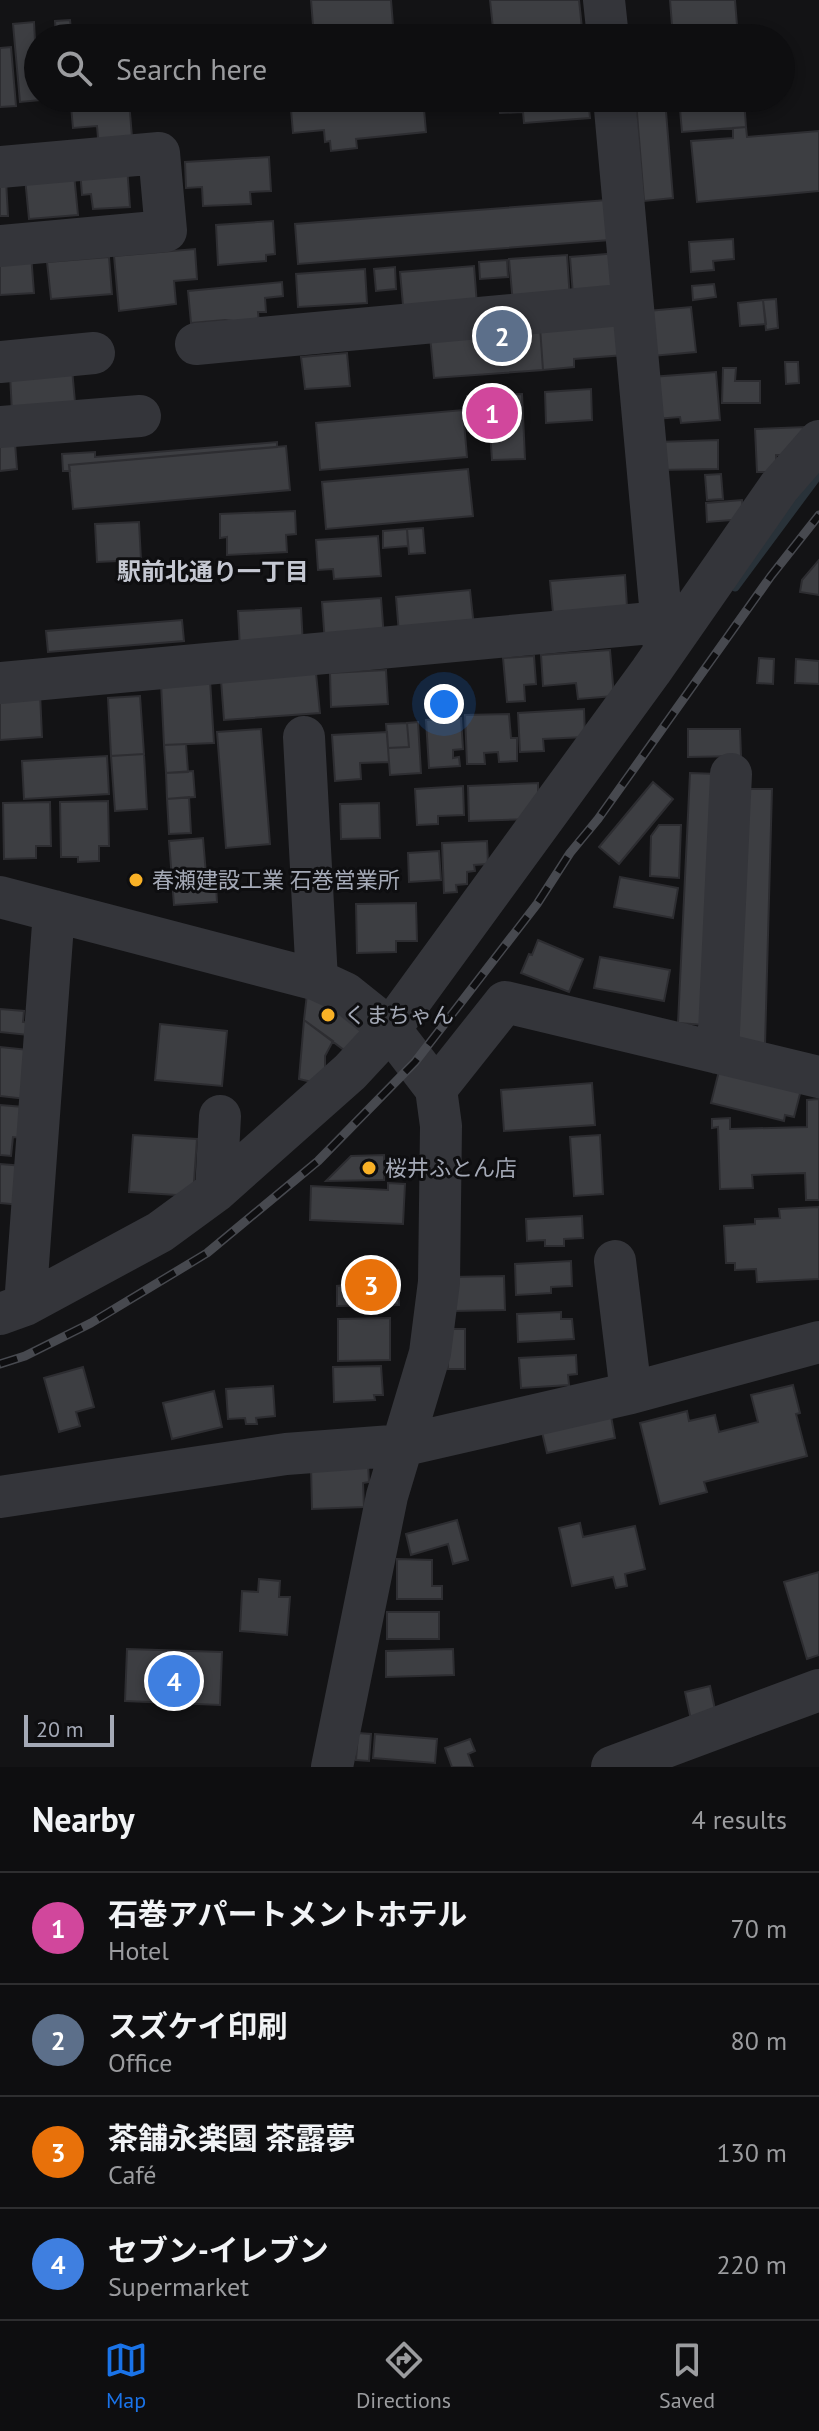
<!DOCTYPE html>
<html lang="en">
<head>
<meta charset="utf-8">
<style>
  :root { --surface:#0e0e10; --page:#171719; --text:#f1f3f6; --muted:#9b9c9f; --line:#2e2e30; --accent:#1a73e8 }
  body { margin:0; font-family:"PT Sans","Noto Sans JP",sans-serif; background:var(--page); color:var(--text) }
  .scale { position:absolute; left:24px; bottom:20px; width:90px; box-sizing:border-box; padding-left:8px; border:4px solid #a4a9b6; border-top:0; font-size:22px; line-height:28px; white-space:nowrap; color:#a4a9b6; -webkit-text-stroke:6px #0e0e10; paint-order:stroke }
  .you { position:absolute; left:444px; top:704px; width:28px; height:28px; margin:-20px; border:6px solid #fff; border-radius:50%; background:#1a73e8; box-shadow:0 0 0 12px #1a73e833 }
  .badge { display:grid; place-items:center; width:52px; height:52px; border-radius:50%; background:var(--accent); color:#fff; font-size:26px; font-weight:700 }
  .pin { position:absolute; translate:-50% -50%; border:4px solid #fff; box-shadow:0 2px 8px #0006 }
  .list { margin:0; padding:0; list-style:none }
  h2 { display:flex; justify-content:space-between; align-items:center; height:104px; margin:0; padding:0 32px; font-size:34px }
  h2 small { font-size:26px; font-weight:400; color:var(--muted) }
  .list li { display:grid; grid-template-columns:52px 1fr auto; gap:24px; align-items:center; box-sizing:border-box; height:112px; padding:0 32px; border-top:2px solid var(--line) }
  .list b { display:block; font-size:30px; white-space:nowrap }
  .list p { margin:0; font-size:26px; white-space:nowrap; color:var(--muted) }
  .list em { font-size:26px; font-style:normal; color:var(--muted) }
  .icon { flex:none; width:44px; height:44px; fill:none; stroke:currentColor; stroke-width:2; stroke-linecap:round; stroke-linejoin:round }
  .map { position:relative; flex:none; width:819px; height:1767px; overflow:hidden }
  .search { position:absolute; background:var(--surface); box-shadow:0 4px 12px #0003; left:24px; right:24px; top:24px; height:88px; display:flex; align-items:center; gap:20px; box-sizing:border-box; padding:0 28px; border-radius:44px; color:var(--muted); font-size:30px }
  .sheet { height:552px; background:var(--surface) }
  nav { display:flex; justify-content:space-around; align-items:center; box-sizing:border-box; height:112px; border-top:2px solid var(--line); background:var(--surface); font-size:22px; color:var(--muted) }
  nav a { display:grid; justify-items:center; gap:4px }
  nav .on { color:var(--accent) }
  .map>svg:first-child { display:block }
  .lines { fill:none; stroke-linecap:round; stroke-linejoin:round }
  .stream { stroke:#293239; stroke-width:9 }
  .building { fill:#3d3e42; stroke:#2d2d31; stroke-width:2 }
  .minor { stroke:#34353a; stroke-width:42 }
  .rail-casing { stroke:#47494f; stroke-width:9 }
  .rail { stroke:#0e0e10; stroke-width:6; stroke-dasharray:18; stroke-linecap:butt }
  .poi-dot { fill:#f9b126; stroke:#0e0e10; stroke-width:3 }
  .labels { text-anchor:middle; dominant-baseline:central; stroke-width:6; stroke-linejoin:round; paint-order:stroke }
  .poi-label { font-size:22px; fill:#a4a9b6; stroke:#0e0e10; text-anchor:start }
  .neighbourhood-label { font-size:24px; font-weight:bold; fill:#c5c8d2; stroke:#0e0e10 }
</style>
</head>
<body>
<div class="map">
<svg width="819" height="1767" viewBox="0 0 819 1767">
  <rect width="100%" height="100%" fill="#131315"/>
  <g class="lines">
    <!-- stream -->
    <path class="stream" d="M735 587 819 474"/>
  </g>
  <!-- building -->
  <path class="building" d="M311 0H391L394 38H314Z
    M490 0H579L583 38H494Z
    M670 0H735L738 38H673Z
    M70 20 72 38H56L55 21Z
    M34 22 38 98 41 100 20 102 13 24Z
    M11 47 16 106 0 107V48Z
    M290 98H423L426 132 356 139 357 148 331 151 330 141 325 142 324 130 293 133Z
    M499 98H588L590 118 524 123 523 112 500 113Z
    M679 98H744L746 127 682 132Z
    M665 99 673 198 644 201 636 101Z
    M129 101 132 137 99 150 97 126 73 128 71 106Z
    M746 127 747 137 819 131V191L697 202 691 141 733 138V128Z
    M269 157 271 191 250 192 251 204 203 206 202 187 186 188 185 162Z
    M127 166 130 207 93 209 91 194 82 195 80 170Z
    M74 174 78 215 29 219 25 178Z
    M0 180H6L8 216H0Z
    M607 200 610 240 298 264 295 224Z
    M273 221 275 254 266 255V261L218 265 216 225Z
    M733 239 734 259 713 261 714 270 691 272 689 242Z
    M195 249 197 279 174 281 176 304 119 311 114 256Z
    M618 253 621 292 573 295 570 257Z
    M31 254 34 293 0 295V256Z
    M567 255 570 300 513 304 509 259Z
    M109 257 112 294 51 299 47 262Z
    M507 260 508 277 480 279 479 262Z
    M474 266 477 305H403L400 272Z
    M395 267 396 289 376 291 374 269Z
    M365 269 367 303 298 307 296 274Z
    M282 282 283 296 265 298 266 312H258L259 324 225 320 191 323 188 291Z
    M714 284 716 297 693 300 692 286Z
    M776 299 778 328 766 330 763 300Z
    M763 300 766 324 740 326 738 303Z
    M691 307 696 352 652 356 648 311Z
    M622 321 625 355 574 359V367L543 370 540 327Z
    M540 327 543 370 434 378 430 336Z
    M347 353 350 386 305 389 301 357Z
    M785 362H798L799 383 786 384Z
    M723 368H736L735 381H760V403H722Z
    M72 369 76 413H12L10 374Z
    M716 372 720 420 681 423 680 417 655 419 651 377Z
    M591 389 592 420 546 423 545 392Z
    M522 394 525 459 492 460 490 430 468 431 467 396Z
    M463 410 467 457 320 470 316 423Z
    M805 427 787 455H776L777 472H757L755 429Z
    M718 440V469L657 470V442Z
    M277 442V447L69 465 70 471H63L62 454 95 452V457Z
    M15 443 17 469 0 471V444Z
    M286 446 290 490 73 509 69 465Z
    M468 469 473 516 326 529 322 482Z
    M721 474 723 499 707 500 705 475Z
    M742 500 744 519 707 522 706 503Z
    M295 511 296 534 286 535 287 552 227 555V537L220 538V514Z
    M139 522 141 560 97 562 95 524Z
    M423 528 425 553 409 554 407 529Z
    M407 529 408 546 383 548V531Z
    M378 536 381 576 334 579 333 569 318 570 316 540Z
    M819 560V595L800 592 802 580Z
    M625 575 627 607 553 613 550 581Z
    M470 590 474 627 399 634 396 597Z
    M381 598 384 638 325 643 322 602Z
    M301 608 303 646 240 649 238 611Z
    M182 620 184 641 48 652 46 631Z
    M610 650 614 696 578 699 576 683 543 686 541 655Z
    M534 656 536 684 524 685 525 701 507 702 503 658Z
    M759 658 774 659 773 684 757 683Z
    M796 659 819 661V684L795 683Z
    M386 670 388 704 331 707 330 673Z
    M316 673 320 713 224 720 221 680Z
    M210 680 214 743 164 745 161 683Z
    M40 693 42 737 0 740V695Z
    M140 696 144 754 111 756 108 698Z
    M584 709 585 737 543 739 544 751 520 752 518 713Z
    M509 714 511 738H517V761L499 762 498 752 484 753 485 764H467L465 715Z
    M461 718 463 749 453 750V758L459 757 460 766 429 768 426 720Z
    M418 722 421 773 390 775 388 748 409 747 407 723Z
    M407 723 409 747 388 748 386 724Z
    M261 729 270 844 226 848 217 732Z
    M688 729H740L741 756 688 757Z
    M387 732 389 762 360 763 361 779 335 781 332 735Z
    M186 744 188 772 166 773 164 745Z
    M144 754 147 809 115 811 111 756Z
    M107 756 109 794 24 799 22 761Z
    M193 771 195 797 167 799 166 773Z
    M690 773 718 774 705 1025 678 1023Z
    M653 782 673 799 619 864 599 847Z
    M538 783V804L533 819 469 821 468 786Z
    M463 786 464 815 438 816V824L417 825 415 789Z
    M742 789H772L765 1045H735Z
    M189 797 191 833 169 834 167 799Z
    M108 801 109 846H99V861L78 862V857H61L60 802Z
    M50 802 51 846H36V858L4 859 3 803Z
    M379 803 380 838 341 839 340 804Z
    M659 825H681L679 878 650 876 651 836Z
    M203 838 207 887 216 886 217 902 174 905 169 841Z
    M487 841 488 864 474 865 475 871 467 872V884L456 885 457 892 444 893 442 843Z
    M439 851 441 880 409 882 408 853Z
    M620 877 678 888 673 918 614 907Z
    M416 903 417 941H396V952L357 953 356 904Z
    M538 940 583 959 569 992 521 973 529 954 532 955Z
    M600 957 670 970 664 1001 594 988Z
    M307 994 330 1003 373 1036 356 1059 304 1020Z
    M0 1009 24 1011 23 1022 30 1023 28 1035 0 1032Z
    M304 1020 333 1041 325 1056V1069L316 1083 299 1079Z
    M160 1024 227 1031 222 1086 155 1080Z
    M0 1047 39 1051 26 1099 0 1096Z
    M720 1067 802 1086 794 1117 785 1115 784 1121 711 1103Z
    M592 1083 595 1125 504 1131 501 1090Z
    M819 1099V1200H806L805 1173 752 1175 753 1188 720 1189 718 1127 712 1128V1119L730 1118V1129L807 1127V1100Z
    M0 1105 24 1107 21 1138 13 1137 11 1156 0 1155Z
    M133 1135 197 1139 193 1196 129 1192Z
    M600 1135 603 1194 574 1196 570 1137Z
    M384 1155V1180L326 1181 351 1156Z
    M0 1164 24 1166 21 1205 0 1203Z
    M388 1183 405 1184 403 1224 310 1220 311 1186 388 1190Z
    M819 1207V1279L757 1282 756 1269 735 1270V1263H726L724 1226 755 1224V1219L780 1218 779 1209Z
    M582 1216 583 1238 564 1239V1246H545V1240L527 1241 526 1219Z
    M571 1261 572 1286 551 1287V1293L516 1295 515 1264Z
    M398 1270 399 1305 337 1306V1286L346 1285 345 1272Z
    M504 1276 505 1310 453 1311 452 1277Z
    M561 1312V1319H572L574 1339 518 1342 517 1314Z
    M390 1318V1360L338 1361V1319Z
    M448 1329H465V1369H448Z
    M576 1355 577 1374 568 1375 569 1385 521 1388 519 1358Z
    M381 1366 383 1395H374L375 1400 334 1402 333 1367Z
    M83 1367 94 1407 76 1412 80 1426 59 1432 44 1378Z
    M793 1385 800 1413 796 1414 807 1456 704 1482 707 1492 660 1504 640 1423 687 1411 689 1421 715 1415 719 1432 758 1422 751 1395Z
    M273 1386 275 1416 256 1418 257 1424H246L245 1418 228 1419 226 1389Z
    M214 1391 222 1427 172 1439 163 1403Z
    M611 1416 615 1438 547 1453 542 1432Z
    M368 1464 369 1482 363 1483 364 1507 312 1509 311 1466Z
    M457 1520 468 1560 453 1564 448 1544 411 1555 406 1534Z
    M580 1523 583 1537 635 1526 645 1569 625 1574 627 1586 616 1588 613 1577 572 1586 559 1528Z
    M397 1559 432 1560V1586H442V1599H397Z
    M819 1572V1655L807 1659 784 1582Z
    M259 1579 280 1581 279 1597H290L287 1635 240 1631 242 1591 258 1592Z
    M387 1612H439V1639H387Z
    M127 1649 222 1652 220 1705 125 1701Z
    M453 1649 454 1675 386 1677V1651Z
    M710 1686 716 1714 691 1720 685 1692Z
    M358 1733 371 1734 369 1761 356 1760Z
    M375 1734 437 1739 435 1763 373 1758Z
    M470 1739 475 1751 468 1754 473 1767H452L445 1748Z"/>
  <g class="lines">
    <!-- minor -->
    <path class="minor" d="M604 0 608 38
      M614 98 664 649
      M0 167 159 153 166 231 0 246
      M196 344 632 304
      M0 362 94 353
      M0 427 140 416
      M0 683 662 622
      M304 737 317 980
      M0 897 317 980 345 993 390 1029 436 1089 441 1126 439 1282 430 1353 387 1496 332 1767
      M718 1053 731 774
      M436 1089 505 1002 819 1077
      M216 1191 220 1116
      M615 1261 631 1393
      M25 1305 54 911
      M0 1314 25 1305 160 1232 216 1191 350 1072 390 1029 651 671 779 487 819 441
      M0 1497 286 1454 405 1445 631 1393 819 1342
      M612 1767 819 1690"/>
    <defs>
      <path id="rail" d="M0 1364 25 1356 91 1323 207 1253 318 1161 415 1062 537 904 570 853 598 819 771 576 819 515"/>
    </defs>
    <!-- rail casing -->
    <use href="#rail" class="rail-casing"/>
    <!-- rail -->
    <use href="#rail" class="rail"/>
  </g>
  <!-- markers -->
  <g class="poi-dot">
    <circle cx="136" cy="880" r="8"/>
    <circle cx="328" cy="1015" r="8"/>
    <circle cx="369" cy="1168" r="8"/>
  </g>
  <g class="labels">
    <!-- poi labels -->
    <g class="poi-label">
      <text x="152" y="880">春瀬建設工業 石巻営業所</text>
      <text x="344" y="1015">くまちゃん</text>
      <text x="385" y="1168">桜井ふとん店</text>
    </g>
    <!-- neighbourhood labels -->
    <g class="neighbourhood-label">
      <text x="213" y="571">駅前北通り一丁目</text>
    </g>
  </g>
</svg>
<div class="scale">20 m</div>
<div class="you"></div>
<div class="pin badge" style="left:492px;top:413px;background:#d1479c">1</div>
<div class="pin badge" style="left:502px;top:336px;background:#5c6f8a">2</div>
<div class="pin badge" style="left:371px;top:1285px;background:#e8710a">3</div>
<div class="pin badge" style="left:174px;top:1681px;background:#3f7fe0">4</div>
<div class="search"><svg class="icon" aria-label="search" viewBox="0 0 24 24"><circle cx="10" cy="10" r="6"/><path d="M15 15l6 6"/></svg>Search here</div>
</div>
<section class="sheet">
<h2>Nearby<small>4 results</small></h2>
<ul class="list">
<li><span class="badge" style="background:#d1479c">1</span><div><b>石巻アパートメントホテル</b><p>Hotel</p></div><em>70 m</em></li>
<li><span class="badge" style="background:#5c6f8a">2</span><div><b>スズケイ印刷</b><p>Office</p></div><em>80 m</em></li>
<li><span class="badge" style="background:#e8710a">3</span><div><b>茶舗永楽園 茶露夢</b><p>Café</p></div><em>130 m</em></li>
<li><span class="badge" style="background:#3f7fe0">4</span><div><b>セブン-イレブン</b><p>Supermarket</p></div><em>220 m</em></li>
</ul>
</section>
<nav>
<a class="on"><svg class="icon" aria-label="map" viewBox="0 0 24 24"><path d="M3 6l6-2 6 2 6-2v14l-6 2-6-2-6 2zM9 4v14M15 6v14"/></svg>Map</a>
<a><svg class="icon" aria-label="directions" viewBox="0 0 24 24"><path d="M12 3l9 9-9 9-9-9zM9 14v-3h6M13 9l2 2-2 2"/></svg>Directions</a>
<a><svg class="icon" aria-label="saved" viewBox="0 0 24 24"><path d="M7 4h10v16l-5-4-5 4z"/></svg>Saved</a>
</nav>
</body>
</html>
